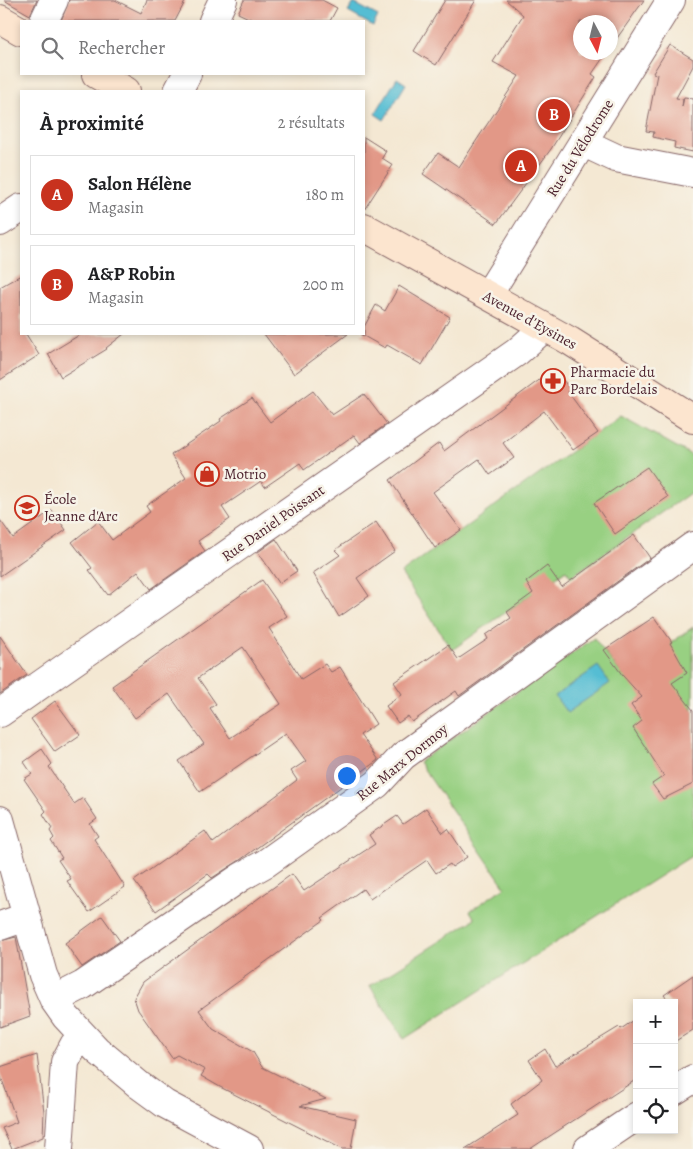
<!DOCTYPE html>
<html lang="fr">
<head>
<meta charset="utf-8">
<style>
  :root { --surface:#fff; --page:#f2f2f2; --text:#202124; --muted:#757577; --line:#e0e0e0; --accent:#c8321e }
  body { margin:0; font-family:Alegreya,serif; background:var(--page); color:var(--text) }
  .controls { position:absolute; right:15px; bottom:15px; display:grid; overflow:hidden; border-radius:0px; box-shadow:0 2px 8px #0003 }
  .controls button { width:45px; height:45px; display:grid; place-items:center; padding:0; border:0; border-bottom:1px solid var(--line); background:var(--surface); color:var(--text); font:25px sans-serif }
  .compass { position:absolute; left:573px; top:15px; width:45px; height:45px; border-radius:50%; background:var(--surface); box-shadow:0 2px 8px #0003; rotate:173deg }
  .you { position:absolute; left:346px; top:775px; width:18px; height:18px; margin:-12px; border:4px solid #fff; border-radius:50%; background:#1a73e8; box-shadow:0 0 0 8px #1a73e833 }
  .badge { display:grid; place-items:center; width:32px; height:32px; border-radius:50%; background:var(--accent); color:#fff; font-size:16px; font-weight:700 }
  .pin { position:absolute; translate:-50% -50%; border:2px solid #fff; box-shadow:0 1px 5px #0006 }
  .list { margin:0; padding:0; list-style:none }
  h2 { display:flex; justify-content:space-between; align-items:center; height:65px; margin:0; padding:0 20px; font-size:21px }
  h2 small { font-size:16px; font-weight:400; color:var(--muted) }
  .list li { display:grid; grid-template-columns:32px 1fr auto; gap:15px; align-items:center; box-sizing:border-box; height:80px; margin:0 10px 10px; padding:0 10px; border:1px solid var(--line); border-radius:0px }
  .list b { display:block; font-size:19px; white-space:nowrap }
  .list p { margin:0; font-size:16px; white-space:nowrap; color:var(--muted) }
  .list em { font-size:16px; font-style:normal; color:var(--muted) }
  .icon { flex:none; width:28px; height:28px; fill:none; stroke:currentColor; stroke-width:2; stroke-linecap:round; stroke-linejoin:round }
  .map { position:relative; flex:none; width:693px; height:1149px; overflow:hidden }
  .search { position:absolute; background:var(--surface); box-shadow:0 2px 8px #0003; left:20px; top:20px; width:345px; height:55px; display:flex; align-items:center; gap:12px; box-sizing:border-box; padding:0 18px; border-radius:0px; color:var(--muted); font-size:19px }
  .panel { position:absolute; background:var(--surface); box-shadow:0 2px 8px #0003; left:20px; top:90px; width:345px; height:245px; border-radius:0px }
  .map>svg:first-child { display:block }
  .green { fill:#98d082; stroke:#717856 }
  .water { fill:#55bdd3; stroke:#506e7f }
  .building { fill:#e29887; fill-rule:evenodd }
  .lines { fill:none; stroke-linecap:round; stroke-linejoin:round }
  .street-casing { stroke:#866566; stroke-width:30 }
  .secondary-casing { stroke:#866566; stroke-width:30 }
  .street { stroke:#fff; stroke-width:28 }
  .secondary { stroke:#fce5cf; stroke-width:28 }
  .labels { text-anchor:middle; dominant-baseline:central; stroke-width:5; stroke-linejoin:round; paint-order:stroke }
  .street-label { font-size:15px; fill:#4a1f2b; stroke:#f7f3e8 }
  .poi-label { font-size:15px; fill:#4a1f2b; stroke:#f7f3e8; text-anchor:start }
</style>
</head>
<body>
<div class="map">
<svg width="693" height="1149" viewBox="0 0 693 1149">
  <rect width="100%" height="100%" fill="#f7f3e8"/>
  <filter id="ink" filterUnits="userSpaceOnUse"><feTurbulence type="fractalNoise" baseFrequency=".02" numOctaves="2"/><feDisplacementMap in="SourceGraphic" scale="10" xChannelSelector="R" yChannelSelector="G"/><feConvolveMatrix kernelMatrix="1 2 1 2 8 2 1 2 1" color-interpolation-filters="sRGB"/></filter>
  <filter id="wash" filterUnits="userSpaceOnUse"><feTurbulence type="fractalNoise" baseFrequency=".0096" numOctaves="4" result="noise"/><feDisplacementMap in="SourceGraphic" scale="20" xChannelSelector="R" yChannelSelector="G"/><feGaussianBlur stdDeviation="1.12" result="paint"/><feColorMatrix in="noise" values="0 0 0 0 0 0 0 0 0 0 0 0 0 0 0 0 0 1.4 0 .05"/><feComposite in="paint" operator="in"/></filter>
  <g filter="url(#wash)">
    <rect width="100%" height="100%" fill="#f4e8d3"/>
    <!-- green -->
    <path class="green" d="M621 416 693 456V491L571 577 566 570 452 650 401 573Z
      M693 627V855L404 1039 370 986 475 919 470 911 505 887 419 762 594 638 624 677Z"/>
    <!-- water -->
    <path class="water" d="M354 3 378 16 373 26 348 12Z
      M397 78 406 84 384 120 375 114Z
      M598 666 610 683 567 713 555 696Z"/>
    <g id="blocks">
      <!-- building -->
      <path class="building" d="M4 0H37L30 15Z
        M69 0H115L141 13 147 0H186L175 21H61Z
        M244 0H322L337 8 330 21H255L238 13Z
        M445 0H476L436 65 414 51Z
        M506 0H644L610 48V22H580V52H607L592 74 596 77 551 149 496 224 423 174 438 153 459 167 519 76 493 62 523 15Z
        M670 45 693 59V66L676 98 683 99 682 107 684 97 693 98V152L674 148 675 142 653 137 654 132 646 131 657 74 653 73Z
        M364 137 386 151 382 158 393 165 364 210Z
        M21 275V334H26L39 355 0 380V287Z
        M399 286 450 317 422 365 387 345 385 348 360 334H364V327L376 305 385 311Z
        M81 334H124L106 348 107 349 61 377 48 354Z
        M264 334H348L294 374Z
        M554 369 571 390 568 392 598 433 573 450 544 411 503 443 514 458 490 475 479 459 433 492 461 530 435 548 390 480 439 443 444 451Z
        M313 391 332 415 364 394 387 424 360 443 354 435 304 470 300 463 265 487 261 481 222 507 230 519 198 541 205 551 151 589 138 571 108 595 89 570 92 568 72 542 98 521 112 540 150 512 146 506 186 478 171 455 221 421 220 419 252 398 270 422Z
        M647 467 668 497 615 534 594 503Z
        M52 510 66 530 0 576V520L13 538Z
        M376 522 395 551 357 578 369 596 339 617 313 573 340 555 335 550Z
        M634 535 650 558 459 696 456 691 412 722 408 716 398 723 386 706 402 694 394 682 448 645 458 659 488 639 486 635 511 618 507 612 533 593 526 582 547 566 562 587Z
        M276 539 297 571 279 583 258 552Z
        M262 580 287 616 269 628 301 679 325 664 331 672 340 667 376 724 360 735 378 760 240 860 212 878 208 874 156 911 134 881 205 831 213 843 297 780 291 771 306 761 286 733 200 792 179 761 204 744 169 694 135 718 112 686ZM243 647 281 704 230 738 210 708 216 704 198 678Z
        M654 617 672 642 670 643 687 673 672 683 693 710V784L663 799 652 784 664 776 633 728 642 721 631 705 642 697 623 676 604 650Z
        M0 636 27 675 0 694Z
        M55 701 80 735 55 752 31 719Z
        M42 749 52 764 49 767 74 804 83 798 97 819 90 824 98 836 94 839 125 887 89 912 67 881 71 879 58 860 62 858 51 841 54 838 50 831 52 828 43 814 46 811 24 779 32 774 24 762Z
        M426 808 443 833 448 829 467 857 452 867 450 864 436 873 427 860 370 899 363 889 322 918 324 920 199 1010 213 1029 253 1052 262 1067 326 1099 300 1106 356 1119 351 1149H342L220 1087 201 1076 205 1070 177 1055 172 1058 138 1010 134 998 143 982 292 874 304 891 375 844 369 835 397 816 403 824Z
        M102 916 120 941 82 967 65 943Z
        M16 937 30 1016 0 1027V941Z
        M693 975V1030L674 1042V1003H670L664 995Z
        M637 1018V1079L530 1149H465L518 1115 511 1104 542 1080 529 1060 545 1049 555 1066 619 1027 621 1029Z
        M37 1055 44 1112 43 1137 12 1149 2 1128 17 1122 0 1074V1067Z"/>
    </g>
  </g>
  <g filter="url(#ink)">
    <use href="#blocks" fill-opacity="0" stroke="#866566" stroke-width="1"/>
    <g class="lines">
      <defs>
        <path id="street" d="M44 21 54 0
          M213 21 223 0
          M178 91 187 74
          M584 143 616 158 693 173
          M0 222 21 208
          M488 295 671 0
          M0 713 517 352 544 328
          M0 820 43 975 54 1000 66 1017 97 1050 139 1085 165 1104 249 1149
          M0 926 26 917
          M54 1000 83 985 241 877 266 863 377 784 403 756 693 546
          M674 1091 693 1079
          M59 1149 65 1062 74 1045 82 1036
          M588 1149 637 1116"/>
        <path id="secondary" d="M0 19 21 31
          M96 74 126 91
          M364 227 570 341 693 419"/>
      </defs>
      <!-- street casing -->
      <use href="#street" class="street-casing"/>
      <!-- secondary casing -->
      <use href="#secondary" class="secondary-casing"/>
      <!-- street -->
      <use href="#street" class="street"/>
      <!-- secondary -->
      <use href="#secondary" class="secondary"/>
    </g>
  </g>
  <!-- icons -->
  <defs>
    <symbol id="pharmacy-ring" viewBox="-11 -11 22 22"><circle r="9.5" fill="#f7f3e8" stroke="#c8321e" stroke-width="1.5"/><path d="M-2-6h4v4h4v4h-4v4h-4v-4h-4v-4h4Z" fill="#c8321e"/></symbol>
    <symbol id="shop-ring" viewBox="-11 -11 22 22"><circle r="9.5" fill="#f7f3e8" stroke="#c8321e" stroke-width="1.5"/><path d="M-5-2.5h2.3a2.7 3.5 0 0 1 5.4 0H5L5.5 6h-11ZM-1.5-2.5h3a1.5 2.3 0 0 0-3 0Z" fill="#c8321e"/></symbol>
    <symbol id="school-ring" viewBox="-11 -11 22 22"><circle r="9.5" fill="#f7f3e8" stroke="#c8321e" stroke-width="1.5"/><path d="M0-5L7-2L0 1L-7-2ZM-4 1L0 2.5L4 1V4Q0 6-4 4Z" fill="#c8321e"/></symbol>
  </defs>
  <g fill-rule="evenodd">
    <use href="#pharmacy-ring" x="539" y="367" width="28" height="28"/>
    <use href="#shop-ring" x="193" y="460" width="28" height="28"/>
    <use href="#school-ring" x="13" y="494" width="28" height="28"/>
  </g>
  <g class="labels">
    <!-- street labels -->
    <g class="street-label">
      <text transform="translate(580 148) rotate(-58)">Rue du Vélodrome</text>
      <text transform="translate(530 320) rotate(29)">Avenue d'Eysines</text>
      <text transform="translate(273 523) rotate(-35)">Rue Daniel Poissant</text>
      <text transform="translate(402 762) rotate(-39)">Rue Marx Dormoy</text>
    </g>
    <!-- poi labels -->
    <g class="poi-label">
      <text x="570" y="372">Pharmacie du<tspan x="570" dy="17">Parc Bordelais</tspan></text>
      <text x="224" y="474">Motrio</text>
      <text x="44" y="499">École<tspan x="44" dy="17">Jeanne d'Arc</tspan></text>
    </g>
  </g>
</svg>
<div class="controls">
<button>+</button>
<button>−</button>
<button><svg class="icon" aria-label="locate" viewBox="0 0 24 24"><circle cx="12" cy="12" r="6"/><path d="M12 2v4M12 18v4M2 12h4M18 12h4"/></svg></button>
</div>
<svg class="compass" viewBox="-18 -18 36 36"><path d="M0-13l5 13h-10z" fill="#e53935"/><path d="M0 13l5-13h-10z" fill="#757577"/></svg>
<div class="you"></div>
<div class="pin badge" style="left:521px;top:166px">A</div>
<div class="pin badge" style="left:554px;top:115px">B</div>
<div class="search"><svg class="icon" aria-label="search" viewBox="0 0 24 24"><circle cx="10" cy="10" r="6"/><path d="M15 15l6 6"/></svg>Rechercher</div>
<section class="panel">
<h2>À proximité<small>2 résultats</small></h2>
<ul class="list">
<li><span class="badge">A</span><div><b>Salon Hélène</b><p>Magasin</p></div><em>180 m</em></li>
<li><span class="badge">B</span><div><b>A&amp;P Robin</b><p>Magasin</p></div><em>200 m</em></li>
</ul>
</section>
</div>
</body>
</html>
